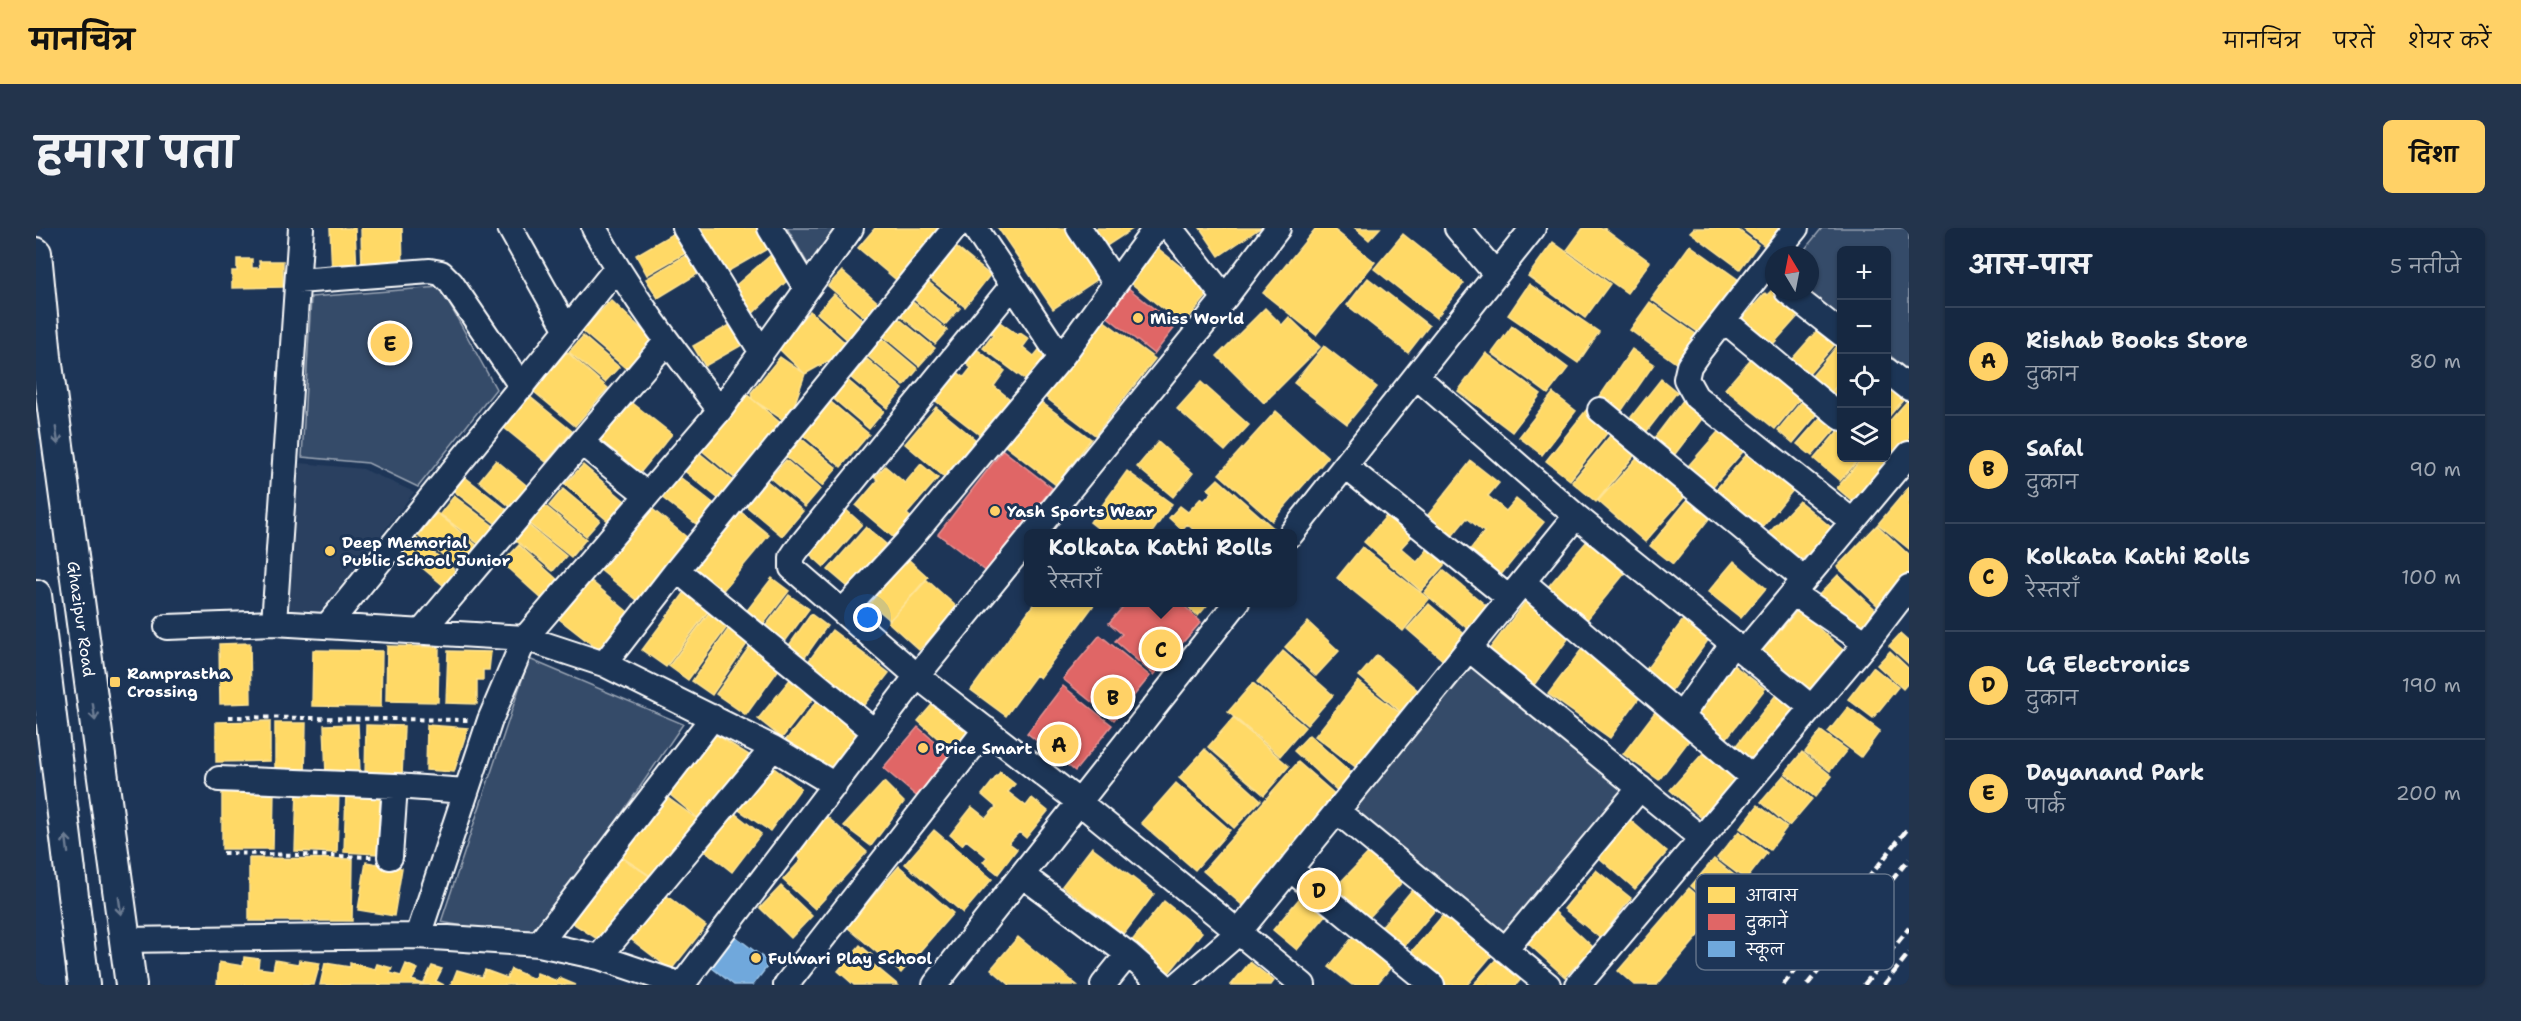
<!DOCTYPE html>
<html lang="hi">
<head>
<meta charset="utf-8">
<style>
  :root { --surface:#162841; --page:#23344c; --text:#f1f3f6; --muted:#9ea6b1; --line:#35445a; --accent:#ffd166 }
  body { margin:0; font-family:"Shantell Sans","Playpen Sans Deva",sans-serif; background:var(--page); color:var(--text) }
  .controls { position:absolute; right:18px; top:18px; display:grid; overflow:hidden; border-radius:9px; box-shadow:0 2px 4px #0004 }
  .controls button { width:54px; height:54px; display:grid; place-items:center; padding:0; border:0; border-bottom:2px solid var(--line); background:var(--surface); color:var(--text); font:30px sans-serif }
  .compass { position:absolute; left:1729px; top:18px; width:54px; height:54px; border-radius:50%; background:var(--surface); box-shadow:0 2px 4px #0004; rotate:350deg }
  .you { position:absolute; left:832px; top:390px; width:21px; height:21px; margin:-15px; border:4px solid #fff; border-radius:50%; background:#1a73e8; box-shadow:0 0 0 9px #1a73e833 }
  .badge { display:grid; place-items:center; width:39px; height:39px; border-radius:50%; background:var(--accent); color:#111; font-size:20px; font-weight:700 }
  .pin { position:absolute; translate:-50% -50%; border:3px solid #fff; box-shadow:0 2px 6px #0006 }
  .popup { position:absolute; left:988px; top:301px; width:273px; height:78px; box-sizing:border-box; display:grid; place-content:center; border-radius:9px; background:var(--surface); filter:drop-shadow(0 2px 4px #0005); font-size:20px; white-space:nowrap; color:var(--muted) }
  .popup b { font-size:22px; color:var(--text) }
  .popup::after { content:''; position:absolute; left:50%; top:100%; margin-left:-12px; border:12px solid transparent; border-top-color:var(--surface) }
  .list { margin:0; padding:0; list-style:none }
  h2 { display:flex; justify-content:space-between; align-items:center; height:78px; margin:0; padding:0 24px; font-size:26px }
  h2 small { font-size:20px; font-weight:400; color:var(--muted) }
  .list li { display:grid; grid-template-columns:39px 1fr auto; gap:18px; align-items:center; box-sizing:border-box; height:108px; padding:0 24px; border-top:2px solid var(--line) }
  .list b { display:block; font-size:22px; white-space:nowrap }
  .list p { margin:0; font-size:20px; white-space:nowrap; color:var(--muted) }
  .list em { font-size:20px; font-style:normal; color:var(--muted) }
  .icon { flex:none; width:33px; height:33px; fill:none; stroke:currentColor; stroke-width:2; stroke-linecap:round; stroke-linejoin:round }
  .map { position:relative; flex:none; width:1873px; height:757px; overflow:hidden; border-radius:9px }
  header { display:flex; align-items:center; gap:36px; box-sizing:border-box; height:84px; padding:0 30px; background:var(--accent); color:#111 }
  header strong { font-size:28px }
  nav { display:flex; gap:33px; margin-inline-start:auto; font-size:21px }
  .intro { display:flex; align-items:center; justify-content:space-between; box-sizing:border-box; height:144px; padding:0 36px }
  h1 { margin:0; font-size:42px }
  .button { padding:15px 27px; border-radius:9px; background:var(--accent); color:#111; font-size:21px; font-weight:700 }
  main { display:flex; gap:36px; padding:0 36px }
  aside { flex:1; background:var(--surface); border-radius:9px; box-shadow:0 2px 4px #0004 }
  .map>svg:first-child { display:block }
  .built { fill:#2a4161 }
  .green { fill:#364b69; stroke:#9aa5b4; stroke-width:1.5 }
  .homes { fill:#ffd966; stroke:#ffe494; stroke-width:1.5 }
  .shops { fill:#e06666; stroke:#e99494; stroke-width:1.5 }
  .schools { fill:#6fa8dc; stroke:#9ac2e6; stroke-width:1.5 }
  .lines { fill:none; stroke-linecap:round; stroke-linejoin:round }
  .minor-casing { stroke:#fff; stroke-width:28 }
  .major-casing { stroke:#fff; stroke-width:34 }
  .path { stroke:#fff; stroke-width:4; stroke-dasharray:4.5 4.5; stroke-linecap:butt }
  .minor { stroke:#1d3557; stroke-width:24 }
  .major { stroke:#1d3557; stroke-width:30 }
  .rail { stroke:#fff; stroke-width:4.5; stroke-dasharray:9 4.5; stroke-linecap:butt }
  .oneway { stroke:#6c7c92 }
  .poi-dot { fill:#ffd166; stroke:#1d3557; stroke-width:2 }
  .labels { text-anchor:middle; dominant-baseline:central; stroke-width:6; stroke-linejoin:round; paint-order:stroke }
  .poi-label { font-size:16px; font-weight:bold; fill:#fff; stroke:#1d3557; text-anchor:start }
  .street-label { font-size:16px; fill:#fff; stroke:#1d3557 }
  .key { fill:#1d3557; stroke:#617289; stroke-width:1.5 }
  .key-label { font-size:16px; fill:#fff }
</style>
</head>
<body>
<header>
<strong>मानचित्र</strong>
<nav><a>मानचित्र</a><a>परतें</a><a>शेयर करें</a></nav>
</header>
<div class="intro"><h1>हमारा पता</h1><a class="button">दिशा</a></div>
<main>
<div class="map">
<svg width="1873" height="757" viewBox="0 0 1873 757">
  <rect width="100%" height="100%" fill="#1d3557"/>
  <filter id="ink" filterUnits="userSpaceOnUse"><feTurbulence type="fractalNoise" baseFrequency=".0167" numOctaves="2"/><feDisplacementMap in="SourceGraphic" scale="12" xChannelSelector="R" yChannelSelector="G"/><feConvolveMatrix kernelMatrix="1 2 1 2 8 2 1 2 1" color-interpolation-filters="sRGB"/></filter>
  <g filter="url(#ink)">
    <!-- built -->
    <path class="built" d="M264 235 327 241 378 264 283 387 252 382Z"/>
    <!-- green -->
    <path class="green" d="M751 0H801L773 38Z
      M1786 0H1873V143L1851 125 1850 22H1806L1805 90 1771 63H1774V27H1764Z
      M404 59 460 161 382 259 332 235 266 229 275 69Z
      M493 431 647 496 500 711 405 694Z
      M1438 436 1590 561 1470 705 1318 580Z"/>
    <!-- homes -->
    <path class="homes" d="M294 0H319L321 46H296Z
      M325 0H366L367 42 326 43Z
      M663 0H721L733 20 689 45Z
      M839 0H910L864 55 822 20Z
      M962 0H1032L1065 49 1017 81Z
      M1056 0H1098L1069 19Z
      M1164 0H1224L1183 28Z
      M1280 0H1296L1339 34 1280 107 1227 65Z
      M1319 0H1344L1333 12Z
      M1547 0H1568L1614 34 1591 65 1531 22Z
      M1658 0H1700L1722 17 1704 41 1654 4Z
      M1706 0H1752L1734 22Z
      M643 2 655 22 611 47 600 27Z
      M1367 6 1428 55 1400 90 1338 41Z
      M1517 14 1574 56 1549 90 1492 48Z
      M915 15 954 47 929 79 889 47Z
      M1654 17 1707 55 1669 109 1615 71Z
      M1119 18 1175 63 1147 97 1091 52Z
      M657 23 668 42 622 70 610 51Z
      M736 26 756 48 712 90 693 63Z
      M201 31H216V40H224L223 33H247V59L196 60V43H201Z
      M806 43 845 77 832 92 792 58Z
      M1332 50 1393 98 1372 125 1311 77Z
      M889 51 924 80 909 97 874 68Z
      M1493 56 1563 104 1542 135 1472 87Z
      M1735 63 1763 87 1730 124 1705 92 1729 65 1731 67Z
      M798 66 831 96 815 115 781 85Z
      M872 70 911 102 899 116 860 84Z
      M575 72 618 113 593 143 546 103Z
      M1614 74 1664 109 1644 138 1594 102Z
      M1229 80 1246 97 1253 89 1284 119 1228 175 1181 128Z
      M774 83 815 120 769 146 741 119Z
      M861 89 899 120 883 138 846 107Z
      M1063 89 1119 131 1059 207 1004 165Z
      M961 92 982 107 984 105 993 111 987 119 998 128 1006 118 1018 126 995 156 947 120 957 107 952 103Z
      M701 93 713 113 669 138 657 118Z
      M1476 98 1532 140 1512 166 1456 125Z
      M1784 99 1801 114 1766 154 1749 139Z
      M547 108 583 139 569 154 533 124Z
      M844 109 882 141 868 158 830 127Z
      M1802 117 1806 120V152L1790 170 1771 154Z
      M1288 118 1341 159 1311 196 1258 155Z
      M938 119 969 143 958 158 974 171 945 208 897 171 921 144 928 149 935 140 927 133Z
      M1596 121 1618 136 1584 185 1562 171Z
      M531 124 572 160 539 198 497 163Z
      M1450 125 1505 166 1476 204 1422 163Z
      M1719 126 1768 166 1739 201 1689 161Z
      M744 129 769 146 752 195 716 171 715 165Z
      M831 131 867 161 851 180 815 150Z
      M809 150 848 183 833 201 794 168Z
      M1625 151 1641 164 1608 207 1591 194Z
      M1806 152V183L1790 170Z
      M1165 154 1213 197 1189 223 1141 181Z
      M1850 157 1868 171 1850 192Z
      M708 164 748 198 702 253 664 221Z
      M1517 165 1540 183 1506 227 1483 209Z
      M493 168 536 203 510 234 467 199Z
      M997 168 1055 211 1020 257 963 213Z
      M589 169 636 206 604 245 557 208Z
      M789 169 833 206 805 239 761 202Z
      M1769 169 1785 182 1757 215 1742 202Z
      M1648 171 1669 187 1636 230 1615 214Z
      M1873 171V217L1860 232 1850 223V197Z
      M900 179 945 216 913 253 869 216Z
      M1551 181 1575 200 1534 252 1510 233Z
      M1240 183 1292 229 1236 293 1183 246Z
      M1789 184 1803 197 1776 228 1761 216Z
      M1687 198 1711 219 1671 265 1647 244Z
      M1806 198V230H1824L1804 253 1778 231Z
      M1577 204 1601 224 1560 274 1536 254Z
      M766 211 801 240 786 258 750 229Z
      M1122 214 1157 245 1137 269 1101 239Z
      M661 223 699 254 684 272 646 241Z
      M1605 225 1651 266 1609 314 1562 273Z
      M1712 225 1757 262 1722 305 1676 266Z
      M1826 230H1847L1856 237 1822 278 1801 260Z
      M460 232 495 261 478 282 443 253Z
      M750 232 784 261 769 279 734 250Z
      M1435 233 1463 255 1452 268 1470 283 1480 271 1508 294 1464 348 1433 323 1448 304 1431 290 1413 312 1388 292Z
      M885 236 902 250 871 286 881 295 864 315 820 278 842 252 839 249 849 238 869 255Z
      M547 237 589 273 572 293 529 256Z
      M1091 243 1136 276 1115 306H1069L1054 294Z
      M640 246 681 278 664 299 624 268Z
      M429 249 471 282 460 296 418 263Z
      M1182 251 1242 304 1241 306H1162L1151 296 1146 302 1133 290 1144 278 1152 284 1165 270 1168 273 1176 264 1172 261Z
      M731 253 767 283 746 308 710 278Z
      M1873 259V321L1842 296Z
      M527 261 564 292 550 308 513 278Z
      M1657 265 1680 282 1637 336 1614 318Z
      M418 268 459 299 444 317 404 286Z
      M1763 273 1796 300 1761 337 1729 309Z
      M507 276 550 311 535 329 492 295Z
      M614 279 658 315 607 377 563 341Z
      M807 279 826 296 788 339 769 322Z
      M705 284 733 307 684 366 656 343Z
      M401 285 443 319 425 341 382 308Z
      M1351 287 1376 308 1365 320 1381 334 1392 321 1409 336 1385 363 1328 314Z
      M491 296 530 328 517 343 478 311Z
      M1841 297 1873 327V346L1842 378 1801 339Z
      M830 299 850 316 812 359 792 342Z
      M378 308 426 348 414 363 366 323Z
      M1551 313 1589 345 1550 393 1511 360Z
      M483 317 524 354 507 372 466 335Z
      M1326 319 1393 371 1367 403 1301 350Z
      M872 331 892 349 854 392 834 375Z
      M1698 333 1730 360 1705 390 1672 364Z
      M1407 342 1452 379 1433 402 1388 365Z
      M1802 347 1848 389 1827 412 1781 369Z
      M736 350 753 363 723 402 706 389Z
      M554 352 598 389 569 427 523 391Z
      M891 352 922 380 883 422 852 394Z
      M649 364 673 382 630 439 606 422Z
      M753 367 773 381 745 419 725 404Z
      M999 374H1060L1004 450 1000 447 970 488 935 462Z
      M1147 374H1174L1162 388Z
      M1489 374 1535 407 1498 457 1452 423Z
      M1393 376 1432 409 1410 435 1371 401Z
      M678 378 697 391 652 452 633 438Z
      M1762 382 1814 428 1779 468 1727 422Z
      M775 386 791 398 765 435 749 423Z
      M1647 392 1673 411 1630 470 1603 451Z
      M1272 394 1303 423 1280 448 1249 419Z
      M693 400 713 413 676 467 656 453Z
      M796 402 853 445 824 482 768 439Z
      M1864 406 1873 414V436L1853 418Z
      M214 415 215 475 184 476 183 416Z
      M716 415 746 437 710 487 680 466Z
      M351 418 403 419 402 474 350 473Z
      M1548 418 1609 462 1574 510 1512 466Z
      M277 422 346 423 345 479 276 478Z
      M412 423 455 424 453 442H447V452H441V476L410 475Z
      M1247 423 1297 467 1271 497 1221 454Z
      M1854 423 1873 441V454L1867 461 1841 437Z
      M1341 427 1384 464 1366 485 1323 448Z
      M1692 433 1729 461 1690 511 1654 483Z
      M1837 439 1862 459 1837 490 1812 471Z
      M756 449 779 468 746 510 722 491Z
      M1322 453 1373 492 1330 547 1279 508Z
      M1217 455 1269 499 1244 528 1192 484Z
      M1743 463 1763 479 1719 535 1699 519Z
      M783 470 831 507 797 550 749 513Z
      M899 473 933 504 916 523 882 493Z
      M1812 479 1844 503 1825 529 1792 504Z
      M1622 480 1658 506 1623 552 1587 526Z
      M1197 490 1253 538 1228 567 1172 519Z
      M234 493V533L180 534V494Z
      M239 495H270L269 550H239Z
      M322 496 324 545 290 547 288 497Z
      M330 497 368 498 366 549 329 548Z
      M391 497 432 500 418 544 390 542Z
      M674 503 713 527 664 592 632 565Z
      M1785 503 1811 522 1794 543 1769 524Z
      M1273 507 1320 549 1305 566 1258 523Z
      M1169 521 1225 572 1198 600 1143 550Z
      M1668 524 1702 554 1668 592 1634 562Z
      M1766 524 1796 548 1779 569 1749 545Z
      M1262 534 1308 574 1213 683 1167 643Z
      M731 535 765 560 734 603 697 578Z
      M964 544 979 556 972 564 990 578 996 570 1012 583 990 610 983 604 973 615 981 621 962 646 947 634 951 629 930 612 926 617 914 607 936 579 950 590 960 579 946 567Z
      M1748 547 1776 571 1753 598 1725 574Z
      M848 554 868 574 835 618 808 598Z
      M1140 555 1194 602 1159 642 1105 595Z
      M186 561H238L237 621H186Z
      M261 561 303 562 301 625 259 623Z
      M310 564 344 565 342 626 308 624Z
      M625 565 661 591 616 649 581 626 594 607 601 610 604 606 600 603Z
      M1722 577 1751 599 1734 622 1704 600Z
      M692 580 725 606 696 644 662 617Z
      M789 587 831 624 779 681 747 652 765 632 756 623Z
      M1593 591 1631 624 1599 661 1561 628Z
      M898 602 956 651 927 685 869 636Z
      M1703 603 1731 625 1710 652 1681 630Z
      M1339 618 1371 649 1327 696 1294 665Z
      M1056 619 1118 666 1088 706 1026 658Z
      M580 626 622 654 569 716 532 692Z
      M213 630 317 631 316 693H213Z
      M1678 631 1707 654 1684 682 1655 658Z
      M330 634 366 640 358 688 322 682Z
      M863 638 917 685 865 745 811 699Z
      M1560 642 1595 670 1564 710 1528 681Z
      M1380 657 1404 676 1364 723 1341 704Z
      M745 658 776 688 755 710 724 680Z
      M1653 660 1682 685 1621 757H1598L1582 743Z
      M627 665 670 698 635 742 592 709Z
      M1267 666 1291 686 1261 722 1237 702Z
      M1128 673 1166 704 1133 745 1095 714Z
      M1515 680 1557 719 1529 749 1487 711Z
      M1408 686 1456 727 1431 757H1401L1370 730Z
      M1323 701 1361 732 1340 757H1316L1293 739Z
      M982 709 1041 757H974L955 741Z
      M824 717 836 727 832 732 862 757H818L802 743Z
      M208 729 223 731 222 740 237 742 239 732 262 736 263 732 284 735 278 757H181L183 734 207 738Z
      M1462 729 1486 750 1480 757H1437Z
      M1214 734 1238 753 1235 757H1195Z
      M289 735 314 739V735L339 741 341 736 356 740 354 745 365 748 370 736 382 741 376 752 387 756 396 738 406 741 400 753 408 757H284Z
      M475 741 498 751 501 745 521 753 523 750 540 757H415L421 742 446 749 449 742 471 750Z"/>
    <!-- shops -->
    <path class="shops" d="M1086 55 1140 98 1118 126 1064 83Z
      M967 222 1016 260 951 344 902 306Z
      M1091 374H1144L1165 394 1118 447 1079 413 1086 406 1073 395Z
      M1064 407 1114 448 1078 492 1027 451Z
      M1027 458 1076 497 1039 543 991 505Z
      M882 499 919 531 884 571 847 540Z"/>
    <!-- schools -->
    <path class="schools" d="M699 708 734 735 717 757H698L675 739Z"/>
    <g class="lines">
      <defs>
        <path id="minor" d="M474 0 531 102
          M558 0C594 66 638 123 684 182
          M649 0 725 123
          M734 0 770 60
          M939 0 1025 130
          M1043 0 1079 54
          M1134 0 1189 70
          M1421 0 1460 46
          M1738 27 1662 125 1653 138 1650 151 1660 169 1816 293
          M1738 27 1760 0
          M262 53 394 43 405 45 415 55 486 159
          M976 58 760 323 756 329V340L881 448 1043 574 1267 757
          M1751 63 1806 106
          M1689 93 1806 190
          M1850 142 1873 160
          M1380 148 1540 288 1775 479
          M1564 182 1768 351
          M546 215 610 266
          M1309 238 1473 370
          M997 306 1189 70 1242 0
          M1255 306 1497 0
          M641 342 839 504
          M1487 354 1716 549
          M1757 365 1830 415
          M807 383 873 312 1025 130 1120 0
          M238 395 265 0
          M292 397 580 41
          M131 399 238 395 489 410 568 436 737 520 799 557
          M386 403 630 114
          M1433 421 1665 610
          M1708 424 1873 226
          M568 436 641 342 919 0
          M1645 488 1697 415
          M183 551 359 558 430 563
          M1301 583 1512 757
          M354 629 359 558
          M1254 641 1396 757
          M986 647 1092 726 1127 757
          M382 708 454 492 489 410 684 182 815 0
          M88 712 382 708 503 716 563 729 646 757
          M503 716 677 489
          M1469 722 1604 560
          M563 729 737 520
          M646 757 881 448 993 310
          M750 757 950 501
          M899 757 1201 374
          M1067 757 1092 726
          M1142 757 1203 704 1540 288
          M1542 757 1830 415 1873 359"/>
        <path id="major" d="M0 25 10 129 95 757
          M0 367 48 757"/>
      </defs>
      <!-- minor casing -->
      <use href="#minor" class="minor-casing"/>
      <!-- major casing -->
      <use href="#major" class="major-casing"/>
      <!-- path -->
      <path class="path" d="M193 489 432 492
        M187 625 336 629"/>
      <!-- minor -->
      <use href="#minor" class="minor"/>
      <!-- major -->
      <use href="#major" class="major"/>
      <!-- rail -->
      <path class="rail" d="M1747 757 1873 599
        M1771 757 1873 631
        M1828 757 1873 700
        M1848 757 1873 725"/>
    </g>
    <!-- one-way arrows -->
    <defs><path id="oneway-shaft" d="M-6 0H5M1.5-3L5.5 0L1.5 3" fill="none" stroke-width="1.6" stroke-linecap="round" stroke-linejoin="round" transform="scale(1.5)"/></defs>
    <g class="oneway">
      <use href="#oneway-shaft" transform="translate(21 208) rotate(82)"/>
      <use href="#oneway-shaft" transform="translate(58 484) rotate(82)"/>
      <use href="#oneway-shaft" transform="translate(31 616) rotate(-97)"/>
      <use href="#oneway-shaft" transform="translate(84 678) rotate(82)"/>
    </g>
  </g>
  <!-- markers -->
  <g class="poi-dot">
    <circle cx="1102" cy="90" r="6"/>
    <circle cx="959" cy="283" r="6"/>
    <circle cx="294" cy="323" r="6"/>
    <rect x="73" y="448" width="12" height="12" rx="3"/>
    <circle cx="887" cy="520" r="6"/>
    <circle cx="720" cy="730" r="6"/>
  </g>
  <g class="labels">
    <!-- poi labels -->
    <g class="poi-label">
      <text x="1114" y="90">Miss World</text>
      <text x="971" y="283">Yash Sports Wear</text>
      <text x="306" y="314">Deep Memorial<tspan x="306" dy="18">Public School Junior</tspan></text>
      <text x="91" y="445">Ramprastha<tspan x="91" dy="18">Crossing</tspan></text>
      <text x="899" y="520">Price Smart</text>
      <text x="732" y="730">Fulwari Play School</text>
    </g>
    <!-- street labels -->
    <g class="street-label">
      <text transform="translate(45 391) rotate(82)">Ghazipur Road</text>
    </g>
  </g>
  <!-- legend -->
  <rect x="1660" y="646" width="198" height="96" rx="9" class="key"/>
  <rect x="1672" y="659" width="27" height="16" fill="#ffd966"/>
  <rect x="1672" y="686" width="27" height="16" fill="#e06666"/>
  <rect x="1672" y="713" width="27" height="16" fill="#6fa8dc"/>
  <g class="key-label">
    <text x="1710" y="673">आवास</text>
    <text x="1710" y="700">दुकानें</text>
    <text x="1710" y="727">स्कूल</text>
  </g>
</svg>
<div class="controls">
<button>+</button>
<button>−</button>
<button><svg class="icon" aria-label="locate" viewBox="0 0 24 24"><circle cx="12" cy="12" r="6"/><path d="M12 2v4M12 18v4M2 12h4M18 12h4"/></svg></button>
<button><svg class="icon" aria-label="layers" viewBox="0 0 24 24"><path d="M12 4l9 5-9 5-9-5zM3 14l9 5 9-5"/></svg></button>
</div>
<svg class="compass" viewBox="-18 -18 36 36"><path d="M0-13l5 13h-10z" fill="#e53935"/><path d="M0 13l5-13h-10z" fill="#9ea6b1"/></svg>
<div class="you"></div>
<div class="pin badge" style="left:1023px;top:516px">A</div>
<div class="pin badge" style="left:1077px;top:469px">B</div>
<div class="pin badge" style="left:1125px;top:421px">C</div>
<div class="popup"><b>Kolkata Kathi Rolls</b>रेस्तराँ</div>
<div class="pin badge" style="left:1283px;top:662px">D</div>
<div class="pin badge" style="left:354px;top:115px">E</div>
</div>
<aside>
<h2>आस-पास<small>5 नतीजे</small></h2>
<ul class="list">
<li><span class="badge">A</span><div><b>Rishab Books Store</b><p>दुकान</p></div><em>80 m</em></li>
<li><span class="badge">B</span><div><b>Safal</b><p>दुकान</p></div><em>90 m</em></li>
<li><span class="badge">C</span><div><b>Kolkata Kathi Rolls</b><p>रेस्तराँ</p></div><em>100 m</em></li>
<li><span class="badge">D</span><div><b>LG Electronics</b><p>दुकान</p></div><em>190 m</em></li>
<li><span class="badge">E</span><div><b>Dayanand Park</b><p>पार्क</p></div><em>200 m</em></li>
</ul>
</aside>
</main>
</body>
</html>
